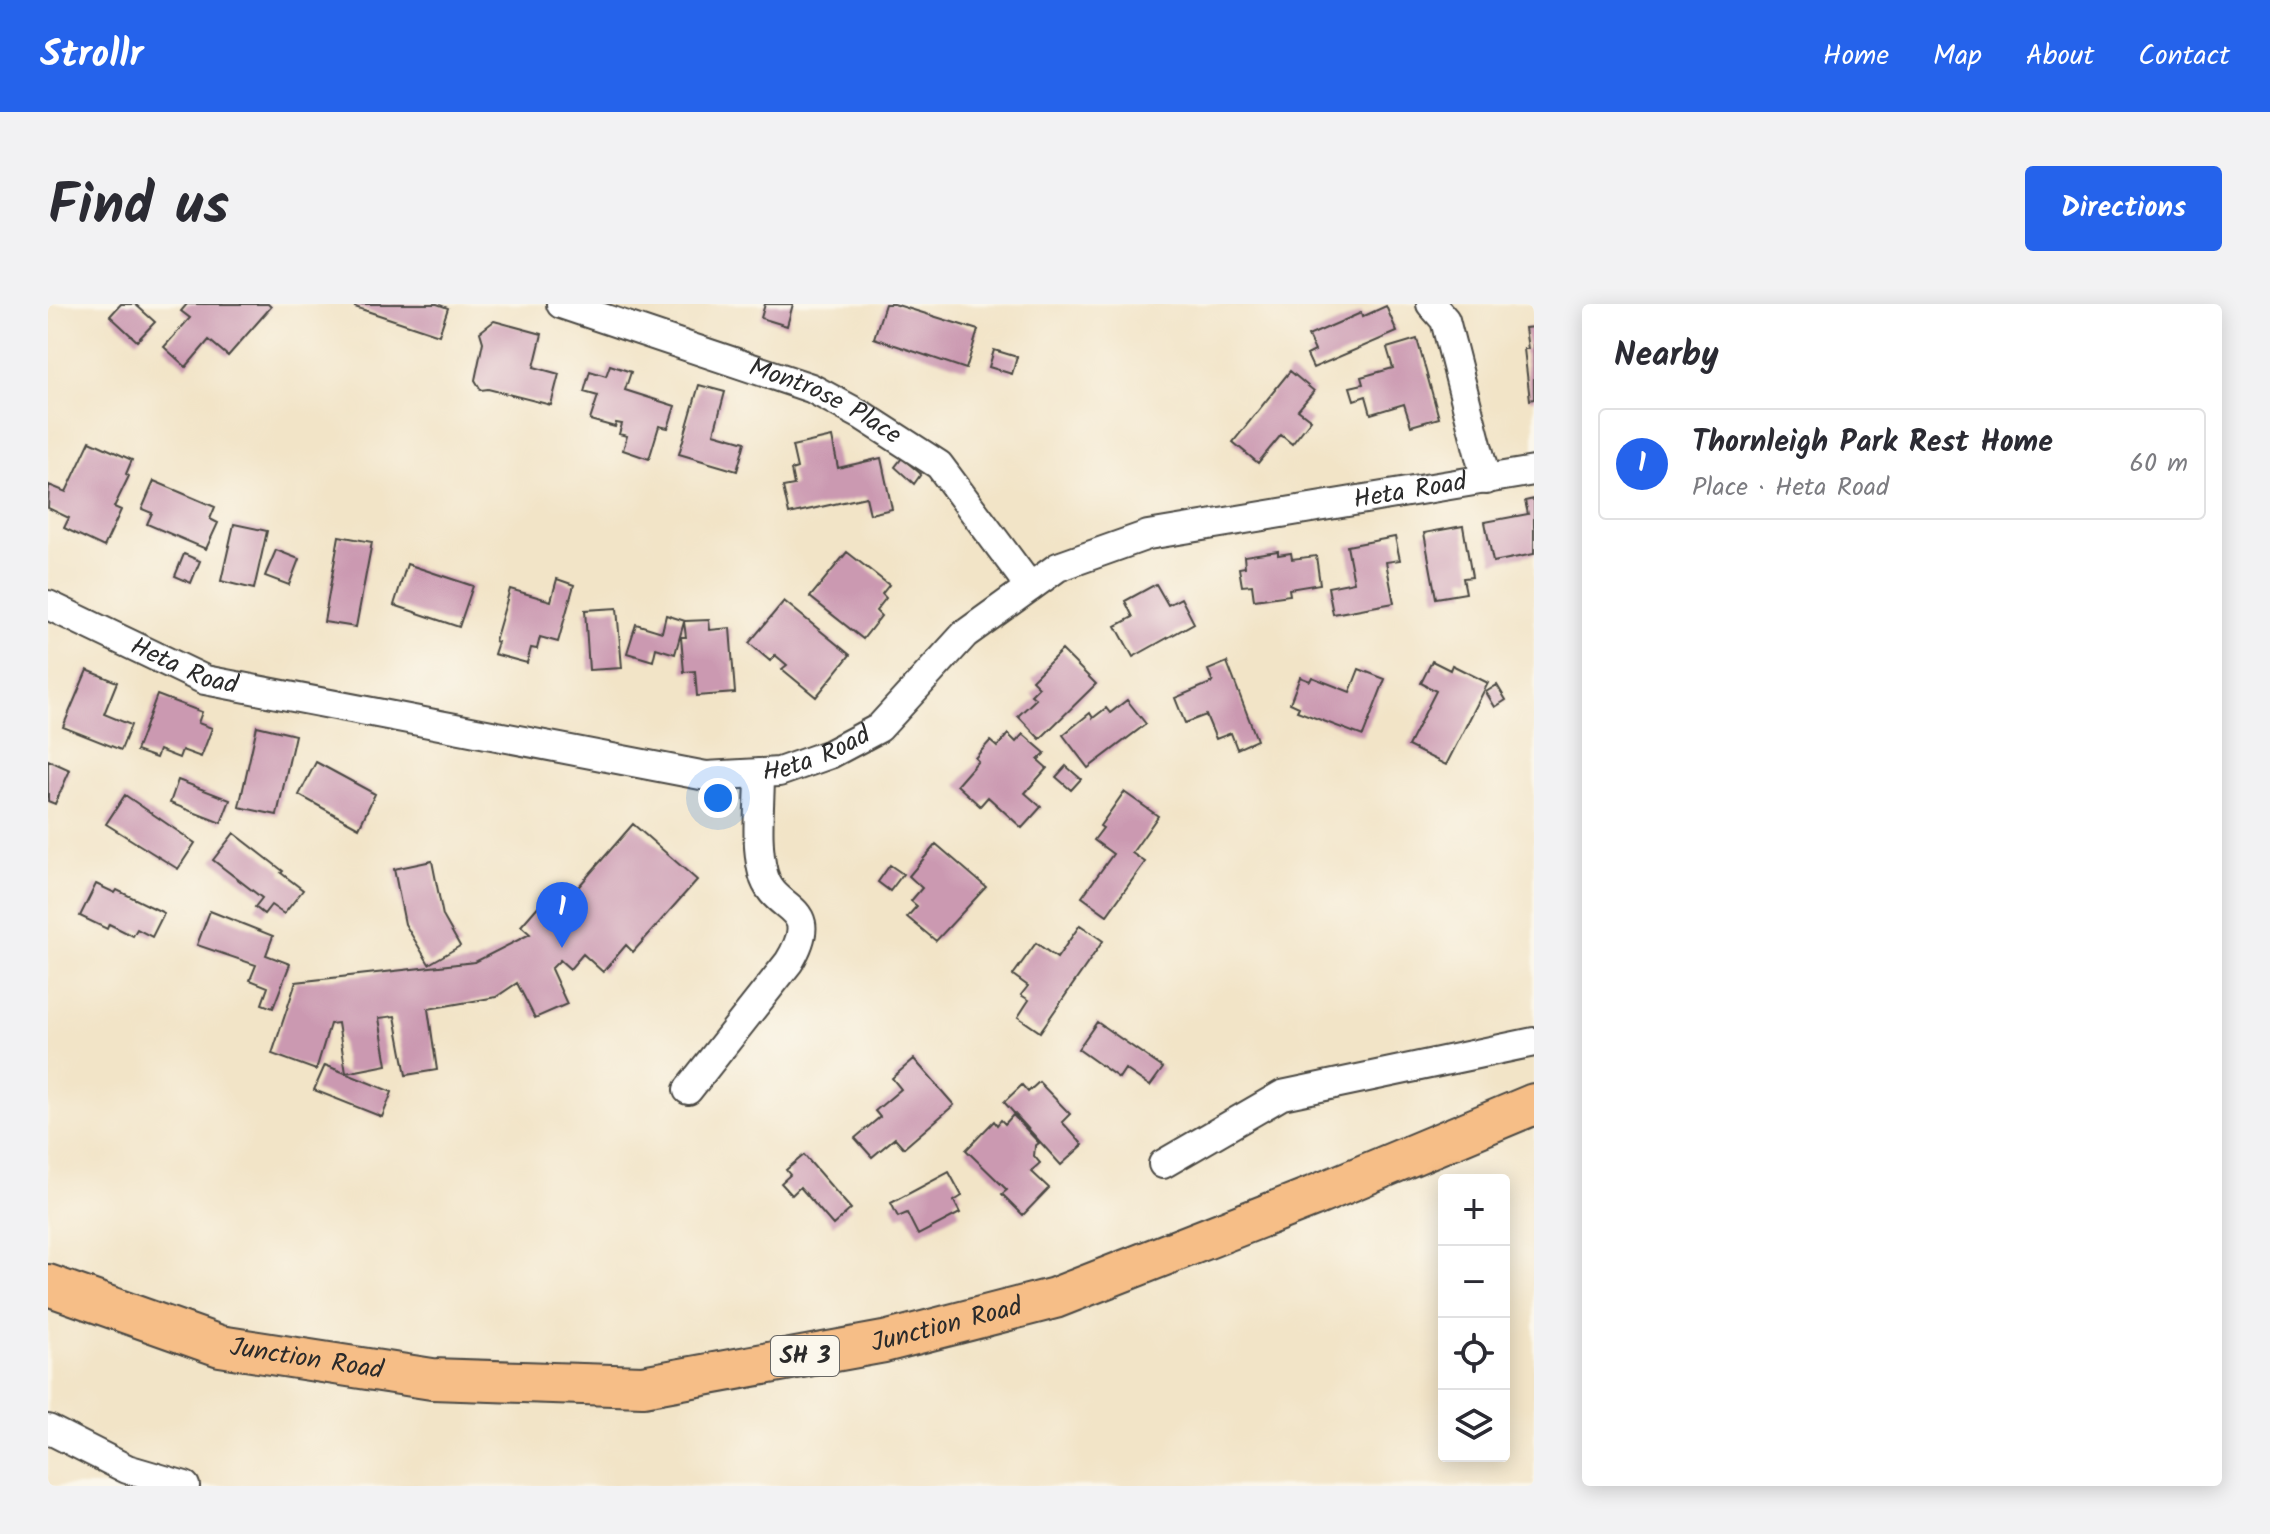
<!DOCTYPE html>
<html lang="en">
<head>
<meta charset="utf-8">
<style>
  :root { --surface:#fff; --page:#f2f2f3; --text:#2b2b33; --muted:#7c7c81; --line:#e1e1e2; --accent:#2563eb }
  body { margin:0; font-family:Kalam,sans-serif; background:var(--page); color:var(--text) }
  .controls { position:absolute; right:24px; bottom:24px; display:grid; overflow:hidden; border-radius:8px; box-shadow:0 4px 20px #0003 }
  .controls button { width:72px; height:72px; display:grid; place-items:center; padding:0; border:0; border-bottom:2px solid var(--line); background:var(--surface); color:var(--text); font:40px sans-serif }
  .you { position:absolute; left:670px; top:494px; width:28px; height:28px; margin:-20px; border:6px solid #fff; border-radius:50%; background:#1a73e8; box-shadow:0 0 0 12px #1a73e833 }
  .badge { display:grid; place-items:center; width:52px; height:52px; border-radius:50%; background:var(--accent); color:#fff; font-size:26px; font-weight:700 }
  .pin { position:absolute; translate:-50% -66px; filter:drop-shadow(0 2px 4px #0008) }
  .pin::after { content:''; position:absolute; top:42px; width:28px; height:24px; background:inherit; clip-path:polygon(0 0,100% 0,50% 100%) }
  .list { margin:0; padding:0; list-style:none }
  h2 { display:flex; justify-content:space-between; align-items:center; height:104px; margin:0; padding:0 32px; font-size:34px }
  h2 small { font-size:26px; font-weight:400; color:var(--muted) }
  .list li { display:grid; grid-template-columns:52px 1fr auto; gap:24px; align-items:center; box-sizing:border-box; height:112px; margin:0 16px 16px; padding:0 16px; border:2px solid var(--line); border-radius:8px }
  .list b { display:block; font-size:30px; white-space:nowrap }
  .list p { margin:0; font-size:26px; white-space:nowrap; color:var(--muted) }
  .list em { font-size:26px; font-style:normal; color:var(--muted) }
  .icon { flex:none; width:44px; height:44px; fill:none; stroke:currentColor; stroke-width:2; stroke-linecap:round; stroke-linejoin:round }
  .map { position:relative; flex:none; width:1486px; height:1182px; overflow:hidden; border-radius:8px }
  header { display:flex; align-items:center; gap:48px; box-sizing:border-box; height:112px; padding:0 40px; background:var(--accent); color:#fff }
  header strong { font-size:38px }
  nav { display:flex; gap:44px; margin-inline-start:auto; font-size:28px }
  .intro { display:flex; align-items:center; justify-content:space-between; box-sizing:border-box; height:192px; padding:0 48px }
  h1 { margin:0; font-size:56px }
  .button { padding:20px 36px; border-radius:8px; background:var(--accent); color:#fff; font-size:28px; font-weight:700 }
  main { display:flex; gap:48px; padding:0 48px }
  aside { flex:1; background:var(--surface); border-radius:8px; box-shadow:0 4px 20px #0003 }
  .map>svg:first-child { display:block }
  .building { fill:#cb99b1 }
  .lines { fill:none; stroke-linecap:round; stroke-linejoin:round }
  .minor-casing { stroke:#494742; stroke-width:32 }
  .highway-casing { stroke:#494742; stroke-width:44 }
  .minor { stroke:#fff; stroke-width:28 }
  .highway { stroke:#f6be87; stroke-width:40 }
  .labels { text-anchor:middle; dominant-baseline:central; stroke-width:8; stroke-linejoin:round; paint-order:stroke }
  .shield { fill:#fbf7ec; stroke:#696865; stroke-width:2 }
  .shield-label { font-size:24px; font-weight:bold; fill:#2b2b2b }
  .street-label { font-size:26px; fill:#2b2b2b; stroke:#fbf7ec }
</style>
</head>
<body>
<header>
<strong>Strollr</strong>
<nav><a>Home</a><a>Map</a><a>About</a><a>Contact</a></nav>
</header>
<div class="intro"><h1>Find us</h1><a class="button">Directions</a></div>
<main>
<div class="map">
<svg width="1486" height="1182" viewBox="0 0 1486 1182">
  <rect width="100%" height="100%" fill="#fbf7ec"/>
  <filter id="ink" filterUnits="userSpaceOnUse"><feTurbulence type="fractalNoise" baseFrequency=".0125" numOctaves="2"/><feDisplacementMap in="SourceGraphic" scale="16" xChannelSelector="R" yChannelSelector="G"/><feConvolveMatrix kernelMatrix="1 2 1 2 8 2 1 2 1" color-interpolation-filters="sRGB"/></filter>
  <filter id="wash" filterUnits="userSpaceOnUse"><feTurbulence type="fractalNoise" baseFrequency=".006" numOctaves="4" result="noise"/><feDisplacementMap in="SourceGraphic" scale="32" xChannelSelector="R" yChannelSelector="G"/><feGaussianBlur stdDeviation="1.8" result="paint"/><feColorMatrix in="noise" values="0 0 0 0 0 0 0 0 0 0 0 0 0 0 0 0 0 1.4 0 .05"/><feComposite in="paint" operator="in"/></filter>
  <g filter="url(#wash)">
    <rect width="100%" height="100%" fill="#f2e4c7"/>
    <g id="blocks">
      <!-- building -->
      <path class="building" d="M73 0H87L107 18 89 37 62 12Z
        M139 0H220L223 3 180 52 161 36 138 63 116 43 142 14 133 7Z
        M308 0H389L400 4 391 31 307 3Z
        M717 0H745L739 22 713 14Z
        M837 0H846L930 26 918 65 826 34Z
        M1338 2 1349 28 1265 64 1259 51 1267 47 1260 32 1313 9 1314 13Z
        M446 17 494 30 486 63 511 70 503 101 440 85 433 86 427 76 435 38 432 28Z
        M1486 23V95L1482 96 1476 45H1480L1477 24Z
        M1369 35 1391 114 1363 122 1356 100 1323 110 1318 92 1306 96 1302 83 1315 80 1313 73 1345 64 1339 44Z
        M946 46 969 53 964 70 941 63Z
        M562 61 583 68 577 86 627 102 620 124 611 122 601 155 575 146 579 132 571 130 574 120 568 119 567 123 542 116 550 92 536 88 542 67 558 72Z
        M1242 67 1266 87 1250 106 1263 116 1244 140 1233 131 1210 159 1185 138Z
        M651 81 677 88 666 129 697 138 689 167 631 150Z
        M784 133 790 164 833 154 844 205 822 210 818 193 741 210 735 183 746 181 743 166 749 164 744 142Z
        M42 137 84 156 78 170 81 172 66 203 73 206 56 243 16 224 21 214 0 204 1 181 18 188Z
        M854 154 873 170 866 180 847 163Z
        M106 177 167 203 162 215 170 219 158 245 99 220 104 209 94 205Z
        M1486 195V250L1445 258 1437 218 1480 210 1477 197Z
        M186 220 219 227 206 285 173 277Z
        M1415 222 1424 273 1415 274 1418 289 1388 294 1376 229Z
        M291 232 324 238 308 323 276 318Z
        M1347 233 1352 256 1338 258 1346 299 1285 310 1280 283 1306 278 1299 242Z
        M228 246 251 255 241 281 217 272Z
        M1230 247V251L1243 249 1244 255 1268 252 1272 280 1241 285 1242 291 1206 296 1204 281 1194 282 1191 264 1197 263 1196 252Z
        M799 248 841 281 834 290 838 294 828 307 833 312 815 335 762 293Z
        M136 250 152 257 143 279 127 272Z
        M359 260 425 282 411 323 346 301Z
        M509 275 526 281 510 338 492 333 489 345 483 344 479 359 446 350 450 338 447 337 462 285 503 297Z
        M1108 280 1120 301 1133 294 1146 319 1085 353 1068 322 1085 313 1077 297Z
        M736 297 802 351 768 393 734 365 739 361 727 351 722 357 701 339Z
        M569 304 574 364 541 366 537 306Z
        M618 311 637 317 661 316 662 326 682 324 687 389 649 392 647 367 636 368 633 333H638L636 318 627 350 608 344 605 357 579 349 588 320 614 328Z
        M1014 346 1048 380 992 435 970 412 988 395 983 391 991 383 984 376Z
        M1384 357 1402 366 1404 361 1440 379 1398 461 1360 442 1388 387 1373 379Z
        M1179 358 1209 436 1189 445 1183 429 1168 435 1158 411 1137 419 1127 394 1165 378 1160 366Z
        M1311 365 1337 375 1315 432 1249 407 1251 403 1242 399 1252 373 1262 377 1264 373 1302 388Z
        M39 366 69 378 56 410 83 421 73 446 15 423Z
        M1449 381 1458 396 1447 403 1438 388Z
        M109 391 154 408 150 419 164 424 153 453 134 446 131 454 111 446 108 454 88 447Z
        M1079 396 1098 420 1040 464 1015 431 1042 409 1045 414 1058 404 1062 409Z
        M209 422 247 431 229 511 191 503Z
        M960 430 968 438 975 430 997 449 990 456 999 464 977 489 993 503 974 524 940 493 932 502 909 481 930 457 927 454 942 437 949 443Z
        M0 456 22 466 7 500 0 497Z
        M268 458 327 490 311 524 251 491Z
        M1018 462 1033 475 1023 486 1008 473Z
        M130 476 182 496 173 519 122 499Z
        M1076 488 1110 512 1084 549 1097 558 1059 611 1034 593 1065 550 1046 536 1055 524 1052 522Z
        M77 491 147 539 130 565 58 520Z
        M585 520 649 576 585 648 578 641 555 668 535 650 522 665 512 656 503 665 519 700 487 714 469 679 448 693 380 705 389 766 358 771 347 712 331 714 339 761 298 769 290 719 282 720 268 766 224 750 248 678 427 658 482 630 473 622 506 584 519 596Z
        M186 529 235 567 233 569 255 586 236 610 223 601 216 610 207 603 214 594 165 556Z
        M888 540 938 583 888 637 859 613 869 602 863 597 874 584 861 572Z
        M384 557 395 612 412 642 381 660 357 620 346 565Z
        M842 561 855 570 842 587 830 578Z
        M48 580 67 589 69 586 116 609 104 633 89 625 85 632 61 620 59 625 32 612Z
        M162 607 225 632 218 651 242 660 225 704 214 700 220 683 202 676 208 661 149 641Z
        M1032 621 1055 637 992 728 970 713 981 696 973 691 980 682 965 671 988 639 1009 654Z
        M1049 718 1115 764 1102 782 1077 765 1071 774 1030 745Z
        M866 755 906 801 856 844 847 834 824 853 807 834 832 813 827 807 853 785 844 774Z
        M277 761 344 788 334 813 266 786Z
        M991 778 1022 810 1014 818 1035 841 1013 861 956 798 974 781 980 788Z
        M965 811 991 839 987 842 986 852 992 859 983 867 1001 884 975 911 954 890 959 886 918 846 946 817 949 821 953 816 957 820Z
        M756 851 803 905 785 921 752 883 744 891 733 879 742 871 738 866Z
        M901 868 914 892 906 897 912 909 870 931 859 909 850 913 843 899Z"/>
    </g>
  </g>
  <g filter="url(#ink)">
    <use href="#blocks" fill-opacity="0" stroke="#494742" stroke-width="2"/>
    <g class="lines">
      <defs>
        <g id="minor">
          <path id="s1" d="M513 0 763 84 815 112 891 161 982 283"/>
          <path d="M1383 0 1397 16 1438 176"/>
          <path id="s2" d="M0 301 157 376 658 472 731 468 782 450 831 424 917 330 1010 263 1100 231 1486 167"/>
          <path d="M640 786 741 658C777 598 725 611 715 569 707 538 712 501 712 469"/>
          <path d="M1115 860 1234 791 1486 738"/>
          <path d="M0 1125 79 1165 137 1182"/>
        </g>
        <g id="highway">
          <path id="s3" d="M0 981 172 1042 384 1075 595 1082 836 1038 1007 994 1264 893 1486 800"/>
        </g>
      </defs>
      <!-- minor casing -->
      <use href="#minor" class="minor-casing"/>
      <!-- highway casing -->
      <use href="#highway" class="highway-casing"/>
      <!-- minor -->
      <use href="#minor" class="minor"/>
      <!-- highway -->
      <use href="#highway" class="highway"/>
    </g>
  </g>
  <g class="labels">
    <!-- shield labels -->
    <rect class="shield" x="723" y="1032" width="68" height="40" rx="6"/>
    <g class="shield-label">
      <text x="757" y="1052">SH 3</text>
    </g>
    <!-- street labels -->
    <g class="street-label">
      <text stroke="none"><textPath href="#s1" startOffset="282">Montrose Place</textPath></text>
      <text stroke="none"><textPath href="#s2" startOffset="1470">Heta Road</textPath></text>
      <text stroke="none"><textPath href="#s2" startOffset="150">Heta Road</textPath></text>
      <text stroke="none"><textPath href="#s2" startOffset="798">Heta Road</textPath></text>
      <text stroke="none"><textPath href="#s3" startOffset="918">Junction Road</textPath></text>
      <text stroke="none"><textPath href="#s3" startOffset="270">Junction Road</textPath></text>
    </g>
  </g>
</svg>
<div class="controls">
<button>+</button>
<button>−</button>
<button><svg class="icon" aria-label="locate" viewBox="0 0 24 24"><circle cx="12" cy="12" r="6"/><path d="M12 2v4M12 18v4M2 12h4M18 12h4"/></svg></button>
<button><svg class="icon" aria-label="layers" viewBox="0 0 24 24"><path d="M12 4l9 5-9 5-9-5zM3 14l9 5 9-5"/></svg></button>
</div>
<div class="you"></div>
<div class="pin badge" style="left:514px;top:644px">1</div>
</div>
<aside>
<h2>Nearby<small></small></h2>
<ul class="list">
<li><span class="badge">1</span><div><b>Thornleigh Park Rest Home</b><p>Place · Heta Road</p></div><em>60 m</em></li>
</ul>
</aside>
</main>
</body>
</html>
